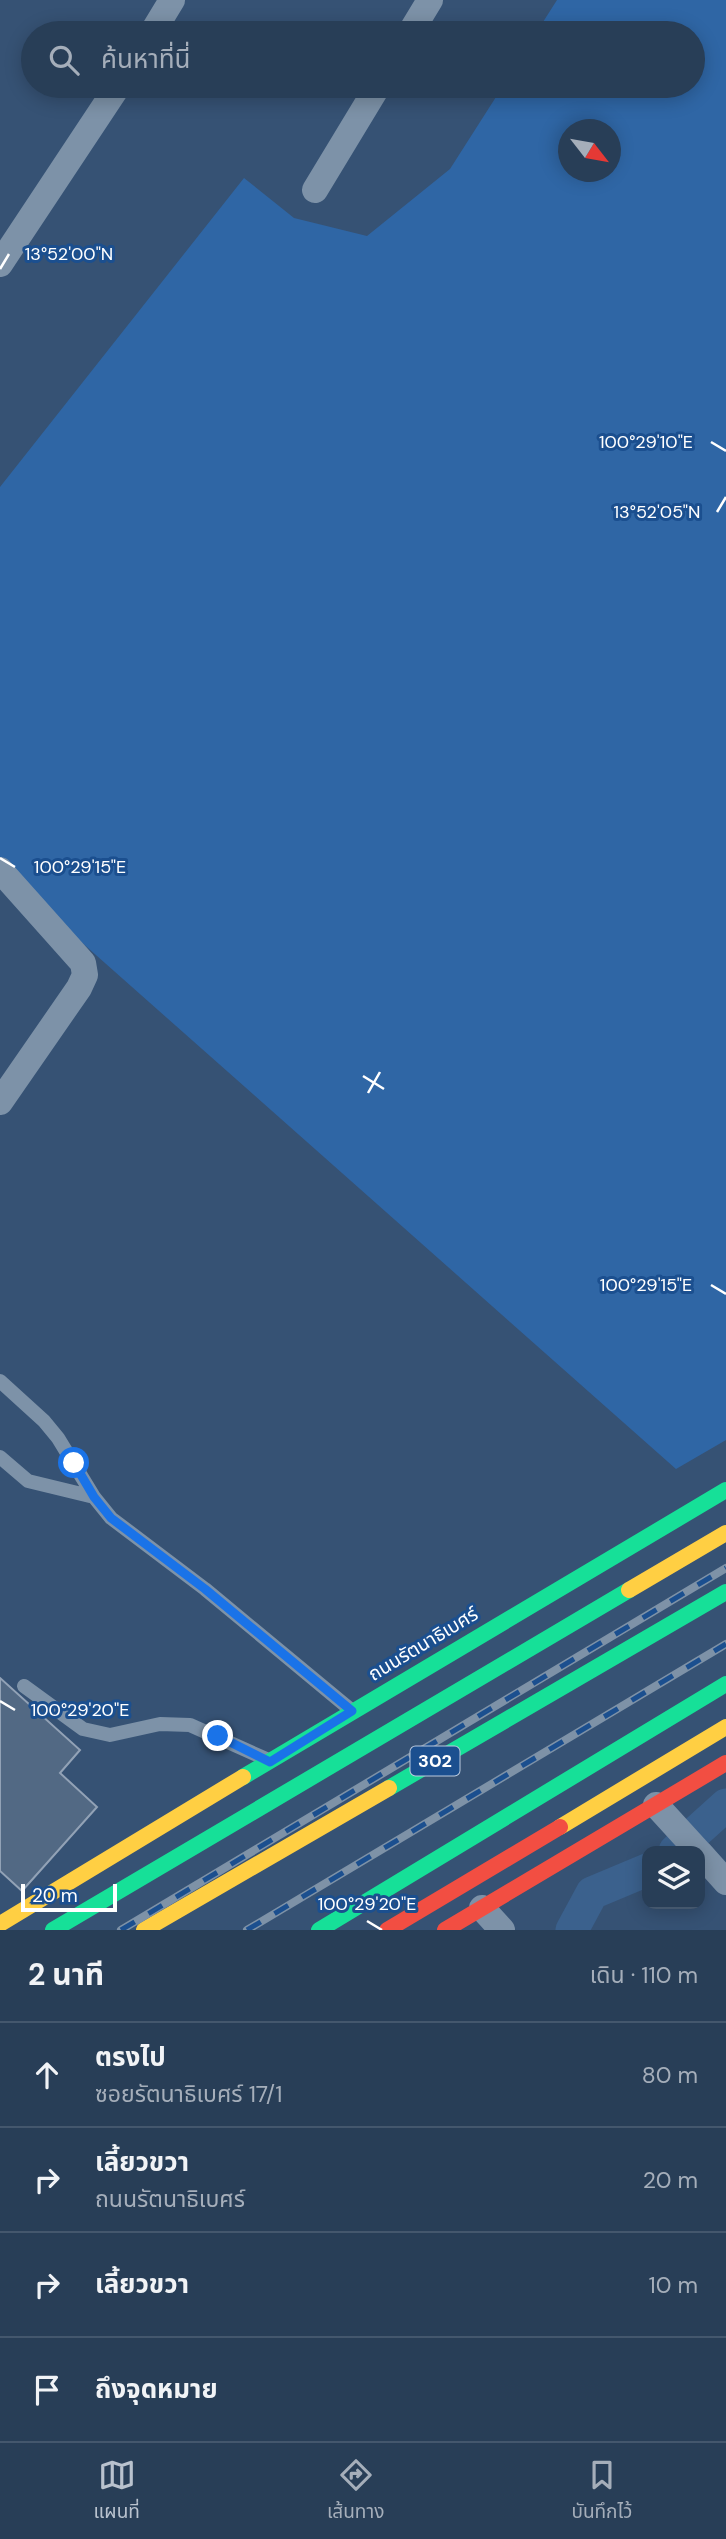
<!DOCTYPE html>
<html lang="th">
<head>
<meta charset="utf-8">
<style>
  :root { --surface:#283e57; --page:#30455d; --text:#f1f3f6; --muted:#a5aeba; --line:#44576d; --accent:#b9c2ce }
  body { margin:0; font-family:"DM Sans","Noto Sans Thai",sans-serif; background:var(--page); color:var(--text) }
  .controls { position:absolute; right:21px; bottom:21px; display:grid; overflow:hidden; border-radius:14px; box-shadow:0 4px 18px #0003 }
  .controls button { width:63px; height:63px; display:grid; place-items:center; padding:0; border:0; border-bottom:2px solid var(--line); background:var(--surface); color:var(--text); font:35px sans-serif }
  .compass { position:absolute; left:558px; top:119px; width:63px; height:63px; border-radius:50%; background:var(--surface); box-shadow:0 4px 18px #0003; rotate:121deg }
  .scale { position:absolute; left:21px; bottom:18px; width:96px; box-sizing:border-box; padding-left:7px; border:4px solid #fff; border-top:0; font-size:19px; line-height:24px; white-space:nowrap; color:#fff; -webkit-text-stroke:5px #1b4f8f; paint-order:stroke }
  .stop { position:absolute; width:21px; height:21px; margin:-16px; border:5px solid #1a73e8; border-radius:50%; background:#fff }
  .stop.end { background:#1a73e8; border-color:#fff; box-shadow:0 2px 7px #0008 }
  .list { margin:0; padding:0; list-style:none }
  h2 { display:flex; justify-content:space-between; align-items:center; height:91px; margin:0; padding:0 28px; font-size:30px }
  h2 small { font-size:23px; font-weight:400; color:var(--muted) }
  .list li { display:grid; grid-template-columns:46px 1fr auto; gap:21px; align-items:center; box-sizing:border-box; height:105px; padding:0 28px; border-top:2px solid var(--line) }
  .list b { display:block; font-size:26px; white-space:nowrap }
  .list p { margin:0; font-size:23px; white-space:nowrap; color:var(--muted) }
  .list em { font-size:23px; font-style:normal; color:var(--muted) }
  .icon { flex:none; width:38px; height:38px; fill:none; stroke:currentColor; stroke-width:2; stroke-linecap:round; stroke-linejoin:round }
  .map { position:relative; flex:none; width:726px; height:1930px; overflow:hidden }
  .search { position:absolute; background:var(--surface); box-shadow:0 4px 18px #0003; left:21px; right:21px; top:21px; height:77px; display:flex; align-items:center; gap:18px; box-sizing:border-box; padding:0 24px; border-radius:38px; color:var(--muted); font-size:26px }
  .sheet { height:511px; background:var(--surface) }
  nav { display:flex; justify-content:space-around; align-items:center; box-sizing:border-box; height:98px; border-top:2px solid var(--line); background:var(--surface); font-size:19px; color:var(--muted) }
  nav a { display:grid; justify-items:center; gap:4px }
  nav .on { color:var(--accent) }
  .map>svg:first-child { display:block }
  .green { fill:#2f66a5; fill-rule:evenodd }
  .lines { fill:none; stroke-linecap:round; stroke-linejoin:round }
  .canal { stroke:#3b618d; stroke-width:33 }
  .building { fill:#526984; stroke:#92a2b6; stroke-width:2 }
  .lane { stroke:#7d92a8; stroke-width:14 }
  .street { stroke:#7d92a8; stroke-width:26 }
  .fast { stroke:#16e098; stroke-width:16 }
  .slow { stroke:#ffcf43; stroke-width:16 }
  .jam { stroke:#f24e42; stroke-width:16 }
  .rail-casing { stroke:#7e92a7; stroke-width:8 }
  .rail { stroke:#1b4f8f; stroke-width:5; stroke-dasharray:16; stroke-linecap:butt }
  .route { stroke:#1a73e8; stroke-width:9 }
  .ticks { fill:none; stroke:#fff; stroke-width:2.5 }
  .labels { text-anchor:middle; dominant-baseline:central; stroke-width:6; stroke-linejoin:round; paint-order:stroke }
  .shield { fill:#1b4f8f; stroke:#bbcadd; stroke-width:2 }
  .shield-label { font-size:18px; font-weight:bold; fill:#fff }
  .street-label { font-size:19px; fill:#fff; stroke:#1b4f8f }
  .ticks-label { font-size:18px; text-anchor:middle; fill:#fff; stroke:#1b4f8f; stroke-width:6; stroke-linejoin:round; paint-order:stroke }
</style>
</head>
<body>
<div class="map">
<svg width="726" height="1930" viewBox="0 0 726 1930">
  <rect width="100%" height="100%" fill="#365274"/>
  <!-- green -->
  <path class="green" d="M557 0H726V1440L676 1469 0 870V487L244 178 294 218 367 236 450 169 503 86H693V33H536ZM568 130H610V172H568Z"/>
  <g class="lines">
    <!-- canal -->
    <path class="canal" d="M675 1851 726 1805
      M572 1930 592 1893 647 1870"/>
  </g>
  <!-- building -->
  <path class="building" d="M0 1678 80 1750 60 1773 97 1807 22 1891 0 1871Z"/>
  <g class="lines">
    <!-- lane -->
    <path class="lane" d="M0 1381 44 1421 58 1438 94 1497 111 1518 205 1589 351 1710
      M0 1457 28 1481 94 1497
      M24 1686 83 1729 110 1735 160 1724 190 1725 266 1759"/>
    <!-- street -->
    <path class="street" d="M152 33 172 0
      M410 33 430 0
      M315 190 378 86
      M0 264 118 86
      M0 870 83 963 85 975 79 988 0 1102
      M656 1805 698 1851
      M700 1853 726 1882
      M482 1908 502 1930"/>
    <!-- fast -->
    <path class="fast" d="M243 1777 726 1490
      M389 1788 726 1592
      M53 1930 629 1590
      M319 1930 726 1684"/>
    <!-- slow -->
    <path class="slow" d="M629 1590 726 1533
      M560 1827 726 1727
      M0 1924 243 1777
      M144 1930 389 1788"/>
    <!-- jam -->
    <path class="jam" d="M387 1930 560 1827
      M445 1930 726 1763"/>
    <defs>
      <path id="rail" d="M121 1930 726 1568
        M247 1930 726 1644"/>
    </defs>
    <!-- rail casing -->
    <use href="#rail" class="rail-casing"/>
    <!-- rail -->
    <use href="#rail" class="rail"/>
  </g>
  <g class="lines">
    <!-- route -->
    <path class="route" d="M74 1463 94 1497 111 1518 205 1589 352 1711 270 1762 218 1736"/>
  </g>
  <!-- ticks -->
  <path class="ticks" d="M0 269 9 254M711 442 726 451M717 512 726 497M0 858 15 867M363 1076 384 1089M368 1093 380 1072M711 1285 726 1294M0 1701 15 1710M367 1921 382 1930"/>
  <g class="labels">
    <!-- shield labels -->
    <rect class="shield" x="410.5" y="1746.5" width="49" height="29" rx="5"/>
    <g class="shield-label">
      <text x="435" y="1761">302</text>
    </g>
    <!-- street labels -->
    <g class="street-label">
      <text transform="translate(423 1644) rotate(-31)">ถนนรัตนาธิเบศร์</text>
    </g>
  </g>
  <g class="ticks-label">
    <text x="69" y="260">13°52'00"N</text>
    <text x="646" y="448">100°29'10"E</text>
    <text x="657" y="518">13°52'05"N</text>
    <text x="80" y="873">100°29'15"E</text>
    <text x="646" y="1291">100°29'15"E</text>
    <text x="80" y="1716">100°29'20"E</text>
    <text x="367" y="1910">100°29'20"E</text>
  </g>
</svg>
<div class="controls">
<button><svg class="icon" aria-label="layers" viewBox="0 0 24 24"><path d="M12 4l9 5-9 5-9-5zM3 14l9 5 9-5"/></svg></button>
</div>
<svg class="compass" viewBox="-18 -18 36 36"><path d="M0-13l5 13h-10z" fill="#e53935"/><path d="M0 13l5-13h-10z" fill="#a5aeba"/></svg>
<div class="scale">20 m</div>
<div class="stop" style="left:74px;top:1463px"></div>
<div class="stop end" style="left:218px;top:1736px"></div>
<div class="search"><svg class="icon" aria-label="search" viewBox="0 0 24 24"><circle cx="10" cy="10" r="6"/><path d="M15 15l6 6"/></svg>ค้นหาที่นี่</div>
</div>
<section class="sheet">
<h2>2 นาที<small>เดิน · 110 m</small></h2>
<ul class="list">
<li><svg class="icon" aria-label="ahead" viewBox="0 0 24 24"><path d="M12 20V5M6 11l6-6 6 6"/></svg><div><b>ตรงไป</b><p>ซอยรัตนาธิเบศร์ 17/1</p></div><em>80 m</em></li>
<li><svg class="icon" aria-label="right" viewBox="0 0 24 24"><path d="M7 20v-9h11M14 6l5 5-5 5"/></svg><div><b>เลี้ยวขวา</b><p>ถนนรัตนาธิเบศร์</p></div><em>20 m</em></li>
<li><svg class="icon" aria-label="right" viewBox="0 0 24 24"><path d="M7 20v-9h11M14 6l5 5-5 5"/></svg><div><b>เลี้ยวขวา</b></div><em>10 m</em></li>
<li><svg class="icon" aria-label="arrive" viewBox="0 0 24 24"><path d="M6 21V4h12l-3 4 3 4H6"/></svg><div><b>ถึงจุดหมาย</b></div></li>
</ul>
</section>
<nav>
<a class="on"><svg class="icon" aria-label="map" viewBox="0 0 24 24"><path d="M3 6l6-2 6 2 6-2v14l-6 2-6-2-6 2zM9 4v14M15 6v14"/></svg>แผนที่</a>
<a><svg class="icon" aria-label="directions" viewBox="0 0 24 24"><path d="M12 3l9 9-9 9-9-9zM9 14v-3h6M13 9l2 2-2 2"/></svg>เส้นทาง</a>
<a><svg class="icon" aria-label="saved" viewBox="0 0 24 24"><path d="M7 4h10v16l-5-4-5 4z"/></svg>บันทึกไว้</a>
</nav>
</body>
</html>
